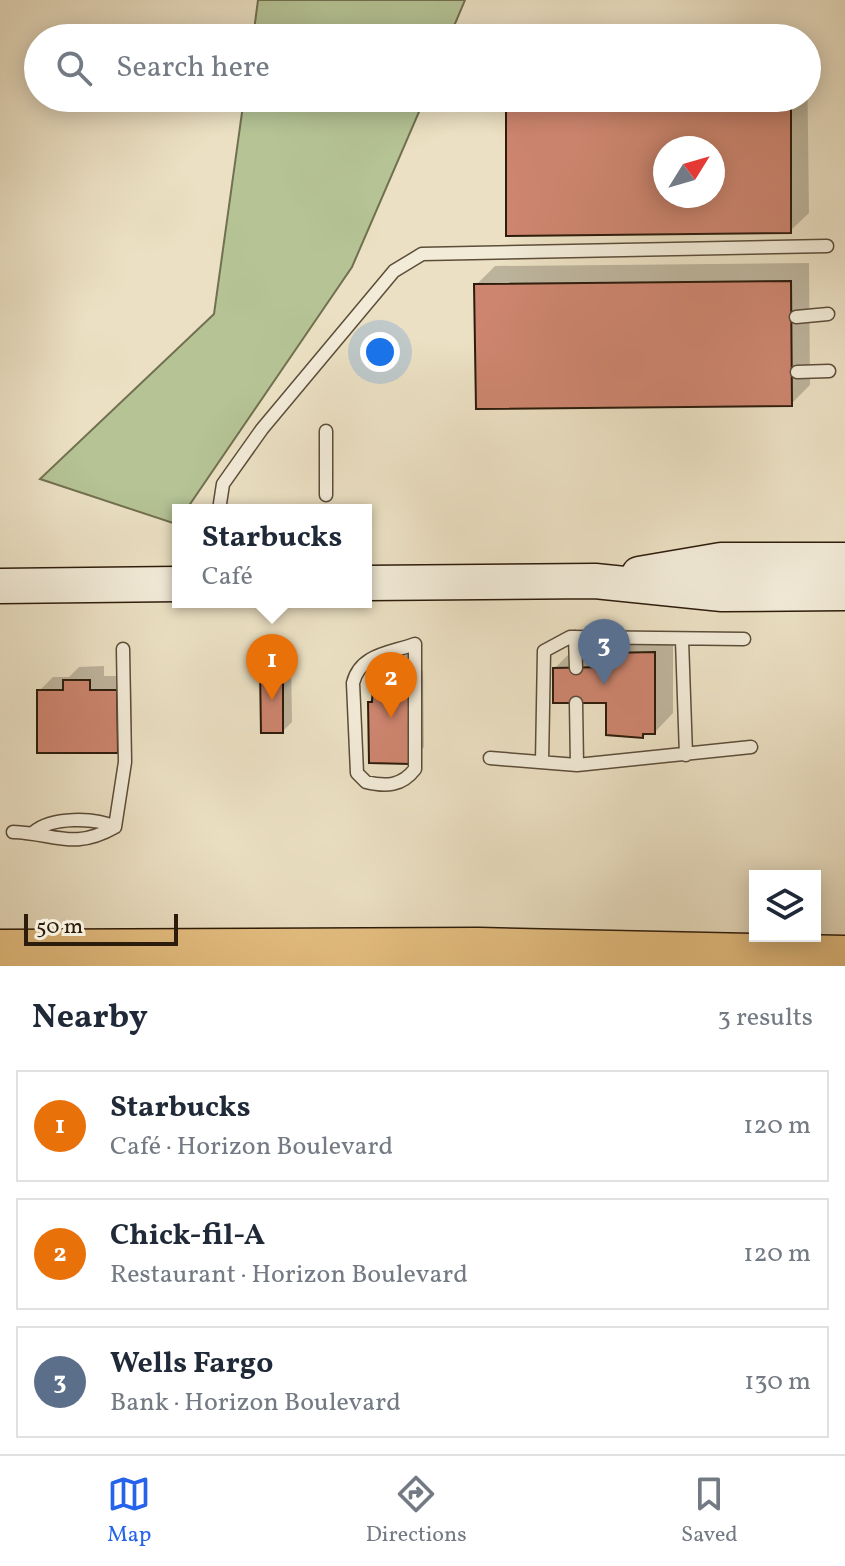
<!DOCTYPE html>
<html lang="en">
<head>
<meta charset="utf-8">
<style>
  :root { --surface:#fff; --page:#f6f6f7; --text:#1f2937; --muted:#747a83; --line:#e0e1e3; --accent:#2563eb }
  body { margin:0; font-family:Vollkorn,serif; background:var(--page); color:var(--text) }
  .controls { position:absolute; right:24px; bottom:24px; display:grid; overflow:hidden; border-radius:0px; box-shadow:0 4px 20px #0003 }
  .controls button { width:72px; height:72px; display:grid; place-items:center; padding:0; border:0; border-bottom:2px solid var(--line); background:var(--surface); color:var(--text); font:40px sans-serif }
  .compass { position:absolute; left:653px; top:136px; width:72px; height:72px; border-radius:50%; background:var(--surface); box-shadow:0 4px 20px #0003; rotate:53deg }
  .scale { position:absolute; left:24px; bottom:20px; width:154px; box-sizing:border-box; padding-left:8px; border:4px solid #2d1c0b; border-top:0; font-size:22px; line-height:28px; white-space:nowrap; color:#2d1c0b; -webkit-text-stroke:6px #f2ebd8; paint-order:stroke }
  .you { position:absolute; left:380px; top:352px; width:28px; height:28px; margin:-20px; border:6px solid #fff; border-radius:50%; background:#1a73e8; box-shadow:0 0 0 12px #1a73e833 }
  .badge { display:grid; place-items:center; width:52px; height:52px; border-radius:50%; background:var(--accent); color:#fff; font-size:26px; font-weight:700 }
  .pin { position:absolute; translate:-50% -66px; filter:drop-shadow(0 2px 4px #0008) }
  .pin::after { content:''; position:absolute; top:42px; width:28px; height:24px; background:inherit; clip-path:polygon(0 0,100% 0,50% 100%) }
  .popup { position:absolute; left:172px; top:504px; width:200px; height:104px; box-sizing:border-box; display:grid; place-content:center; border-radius:0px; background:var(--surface); filter:drop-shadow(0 2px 6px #0005); font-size:26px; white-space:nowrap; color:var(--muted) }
  .popup b { font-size:30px; color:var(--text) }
  .popup::after { content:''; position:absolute; left:50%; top:100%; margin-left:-16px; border:16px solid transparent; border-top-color:var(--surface) }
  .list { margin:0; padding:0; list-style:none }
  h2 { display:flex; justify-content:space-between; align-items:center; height:104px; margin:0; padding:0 32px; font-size:34px }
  h2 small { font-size:26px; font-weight:400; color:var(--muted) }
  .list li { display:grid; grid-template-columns:52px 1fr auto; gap:24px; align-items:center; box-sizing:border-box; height:112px; margin:0 16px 16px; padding:0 16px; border:2px solid var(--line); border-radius:0px }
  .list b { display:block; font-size:30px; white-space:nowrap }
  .list p { margin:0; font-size:26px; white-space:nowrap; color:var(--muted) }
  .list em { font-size:26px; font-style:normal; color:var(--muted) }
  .icon { flex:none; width:44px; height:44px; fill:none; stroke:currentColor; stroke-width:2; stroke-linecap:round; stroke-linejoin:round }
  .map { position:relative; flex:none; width:845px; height:966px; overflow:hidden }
  .search { position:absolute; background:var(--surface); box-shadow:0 4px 20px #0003; left:24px; right:24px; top:24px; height:88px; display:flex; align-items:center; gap:20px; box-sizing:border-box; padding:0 28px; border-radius:44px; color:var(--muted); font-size:30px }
  .sheet { height:488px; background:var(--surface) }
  nav { display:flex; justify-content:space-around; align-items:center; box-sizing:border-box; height:112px; border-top:2px solid var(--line); background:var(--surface); font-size:22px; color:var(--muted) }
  nav a { display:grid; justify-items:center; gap:4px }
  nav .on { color:var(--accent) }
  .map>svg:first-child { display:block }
  .green { fill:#b5c395; stroke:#717050; stroke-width:2 }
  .shadow { fill:#0003; fill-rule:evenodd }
  .building { fill:#cd856f; stroke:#2d1c0b; stroke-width:2; fill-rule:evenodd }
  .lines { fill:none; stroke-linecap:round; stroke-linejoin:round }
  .lane-casing { stroke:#5c4d39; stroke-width:15 }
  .secondary-casing { stroke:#2d1c0b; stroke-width:37 }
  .highway-casing { stroke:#2d1c0b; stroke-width:47 }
  .lane { stroke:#f2ebd8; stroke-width:12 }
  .secondary { stroke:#f2ebd8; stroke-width:34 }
  .highway { stroke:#e6c082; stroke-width:44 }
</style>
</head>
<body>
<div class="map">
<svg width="845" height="966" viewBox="0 0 845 966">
  <rect width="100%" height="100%" fill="#ebe0c3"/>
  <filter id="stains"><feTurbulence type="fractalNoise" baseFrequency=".0025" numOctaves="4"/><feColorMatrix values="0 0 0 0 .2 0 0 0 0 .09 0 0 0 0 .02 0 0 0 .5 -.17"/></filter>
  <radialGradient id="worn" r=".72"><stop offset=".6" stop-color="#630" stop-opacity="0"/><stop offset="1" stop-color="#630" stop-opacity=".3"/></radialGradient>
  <!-- green -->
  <path class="green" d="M258 0H465L449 38H253Z
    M244 98H425L352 267 186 510H178L176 524 40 479 214 314Z"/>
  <!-- shadow -->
  <path class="shadow" d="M807 54 809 213 790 231 508 234V98H807ZM665 148H713V196H665Z
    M809 263 810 385 791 404 476 285 495 266Z
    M673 634V713L655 732 643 736 608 701 555 668 573 650H611L626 635Z
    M401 652H414L423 672 424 747 409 762 370 702 380 674Z
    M271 658H291L292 722 283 731 262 668Z
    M104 666V676H131L132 737 117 751 39 691 53 677H69L79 667Z"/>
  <!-- building -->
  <path class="building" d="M506 98H791V233L506 236ZM665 148H713V196H665Z
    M791 281 792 406 476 409 474 284Z
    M655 652V734H643V738L606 735V703H553V668L606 667V653Z
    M283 666V733H261L260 667Z
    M385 666H400V673H405L410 687V764L369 763 368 702H372L373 687 378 673H385Z
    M63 680H90V690H117L118 753H37V690H63Z"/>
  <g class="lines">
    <defs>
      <path id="lane" d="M796 317 828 314
        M797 372 829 371
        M326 431V495
        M219 510 223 484 262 429 394 271 422 254 827 246
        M575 637 576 668
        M682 640 686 755
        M415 644V769C402 786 386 787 366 782L357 773 353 683C360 654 390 653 415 644Z
        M576 703 577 765
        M490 758 577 765 751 747
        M542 762 544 651 570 637 744 639
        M13 832C54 833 73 851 115 827L125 762 123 649
        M34 832C51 817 94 817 115 827"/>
      <path id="secondary" d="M639 574 721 560H845
        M366 583 595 581 722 594 845 593
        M0 586 178 584"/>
      <path id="highway" d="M0 952 479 950 845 958"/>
    </defs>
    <!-- lane casing -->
    <use href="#lane" class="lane-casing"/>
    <!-- secondary casing -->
    <use href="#secondary" class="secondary-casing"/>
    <!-- highway casing -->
    <use href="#highway" class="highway-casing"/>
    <!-- lane -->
    <use href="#lane" class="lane"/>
    <!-- secondary -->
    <use href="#secondary" class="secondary"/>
    <!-- highway -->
    <use href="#highway" class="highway"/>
  </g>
  <rect width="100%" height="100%" filter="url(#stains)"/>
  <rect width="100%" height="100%" fill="url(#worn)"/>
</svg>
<div class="controls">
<button><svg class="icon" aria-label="layers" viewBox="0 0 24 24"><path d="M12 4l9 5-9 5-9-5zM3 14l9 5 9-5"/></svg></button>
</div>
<svg class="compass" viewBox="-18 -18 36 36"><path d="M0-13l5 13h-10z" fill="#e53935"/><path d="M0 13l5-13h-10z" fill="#747a83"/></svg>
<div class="scale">50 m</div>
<div class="you"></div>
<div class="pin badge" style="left:272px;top:700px;background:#e8710a">1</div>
<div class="popup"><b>Starbucks</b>Café</div>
<div class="pin badge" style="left:391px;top:718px;background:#e8710a">2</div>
<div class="pin badge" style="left:604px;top:685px;background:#5c6f8a">3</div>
<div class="search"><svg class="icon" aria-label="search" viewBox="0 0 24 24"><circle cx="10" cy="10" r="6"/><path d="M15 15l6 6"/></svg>Search here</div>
</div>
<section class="sheet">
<h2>Nearby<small>3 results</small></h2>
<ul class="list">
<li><span class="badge" style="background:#e8710a">1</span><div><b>Starbucks</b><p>Café · Horizon Boulevard</p></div><em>120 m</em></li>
<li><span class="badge" style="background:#e8710a">2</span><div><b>Chick-fil-A</b><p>Restaurant · Horizon Boulevard</p></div><em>120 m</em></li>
<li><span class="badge" style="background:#5c6f8a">3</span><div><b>Wells Fargo</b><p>Bank · Horizon Boulevard</p></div><em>130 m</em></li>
</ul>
</section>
<nav>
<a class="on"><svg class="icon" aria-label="map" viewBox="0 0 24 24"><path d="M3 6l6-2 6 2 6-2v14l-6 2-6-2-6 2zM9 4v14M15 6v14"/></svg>Map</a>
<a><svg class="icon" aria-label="directions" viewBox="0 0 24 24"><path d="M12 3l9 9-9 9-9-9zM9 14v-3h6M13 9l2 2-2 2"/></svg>Directions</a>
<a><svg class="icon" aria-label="saved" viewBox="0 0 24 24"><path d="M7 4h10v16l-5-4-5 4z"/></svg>Saved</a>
</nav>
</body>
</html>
